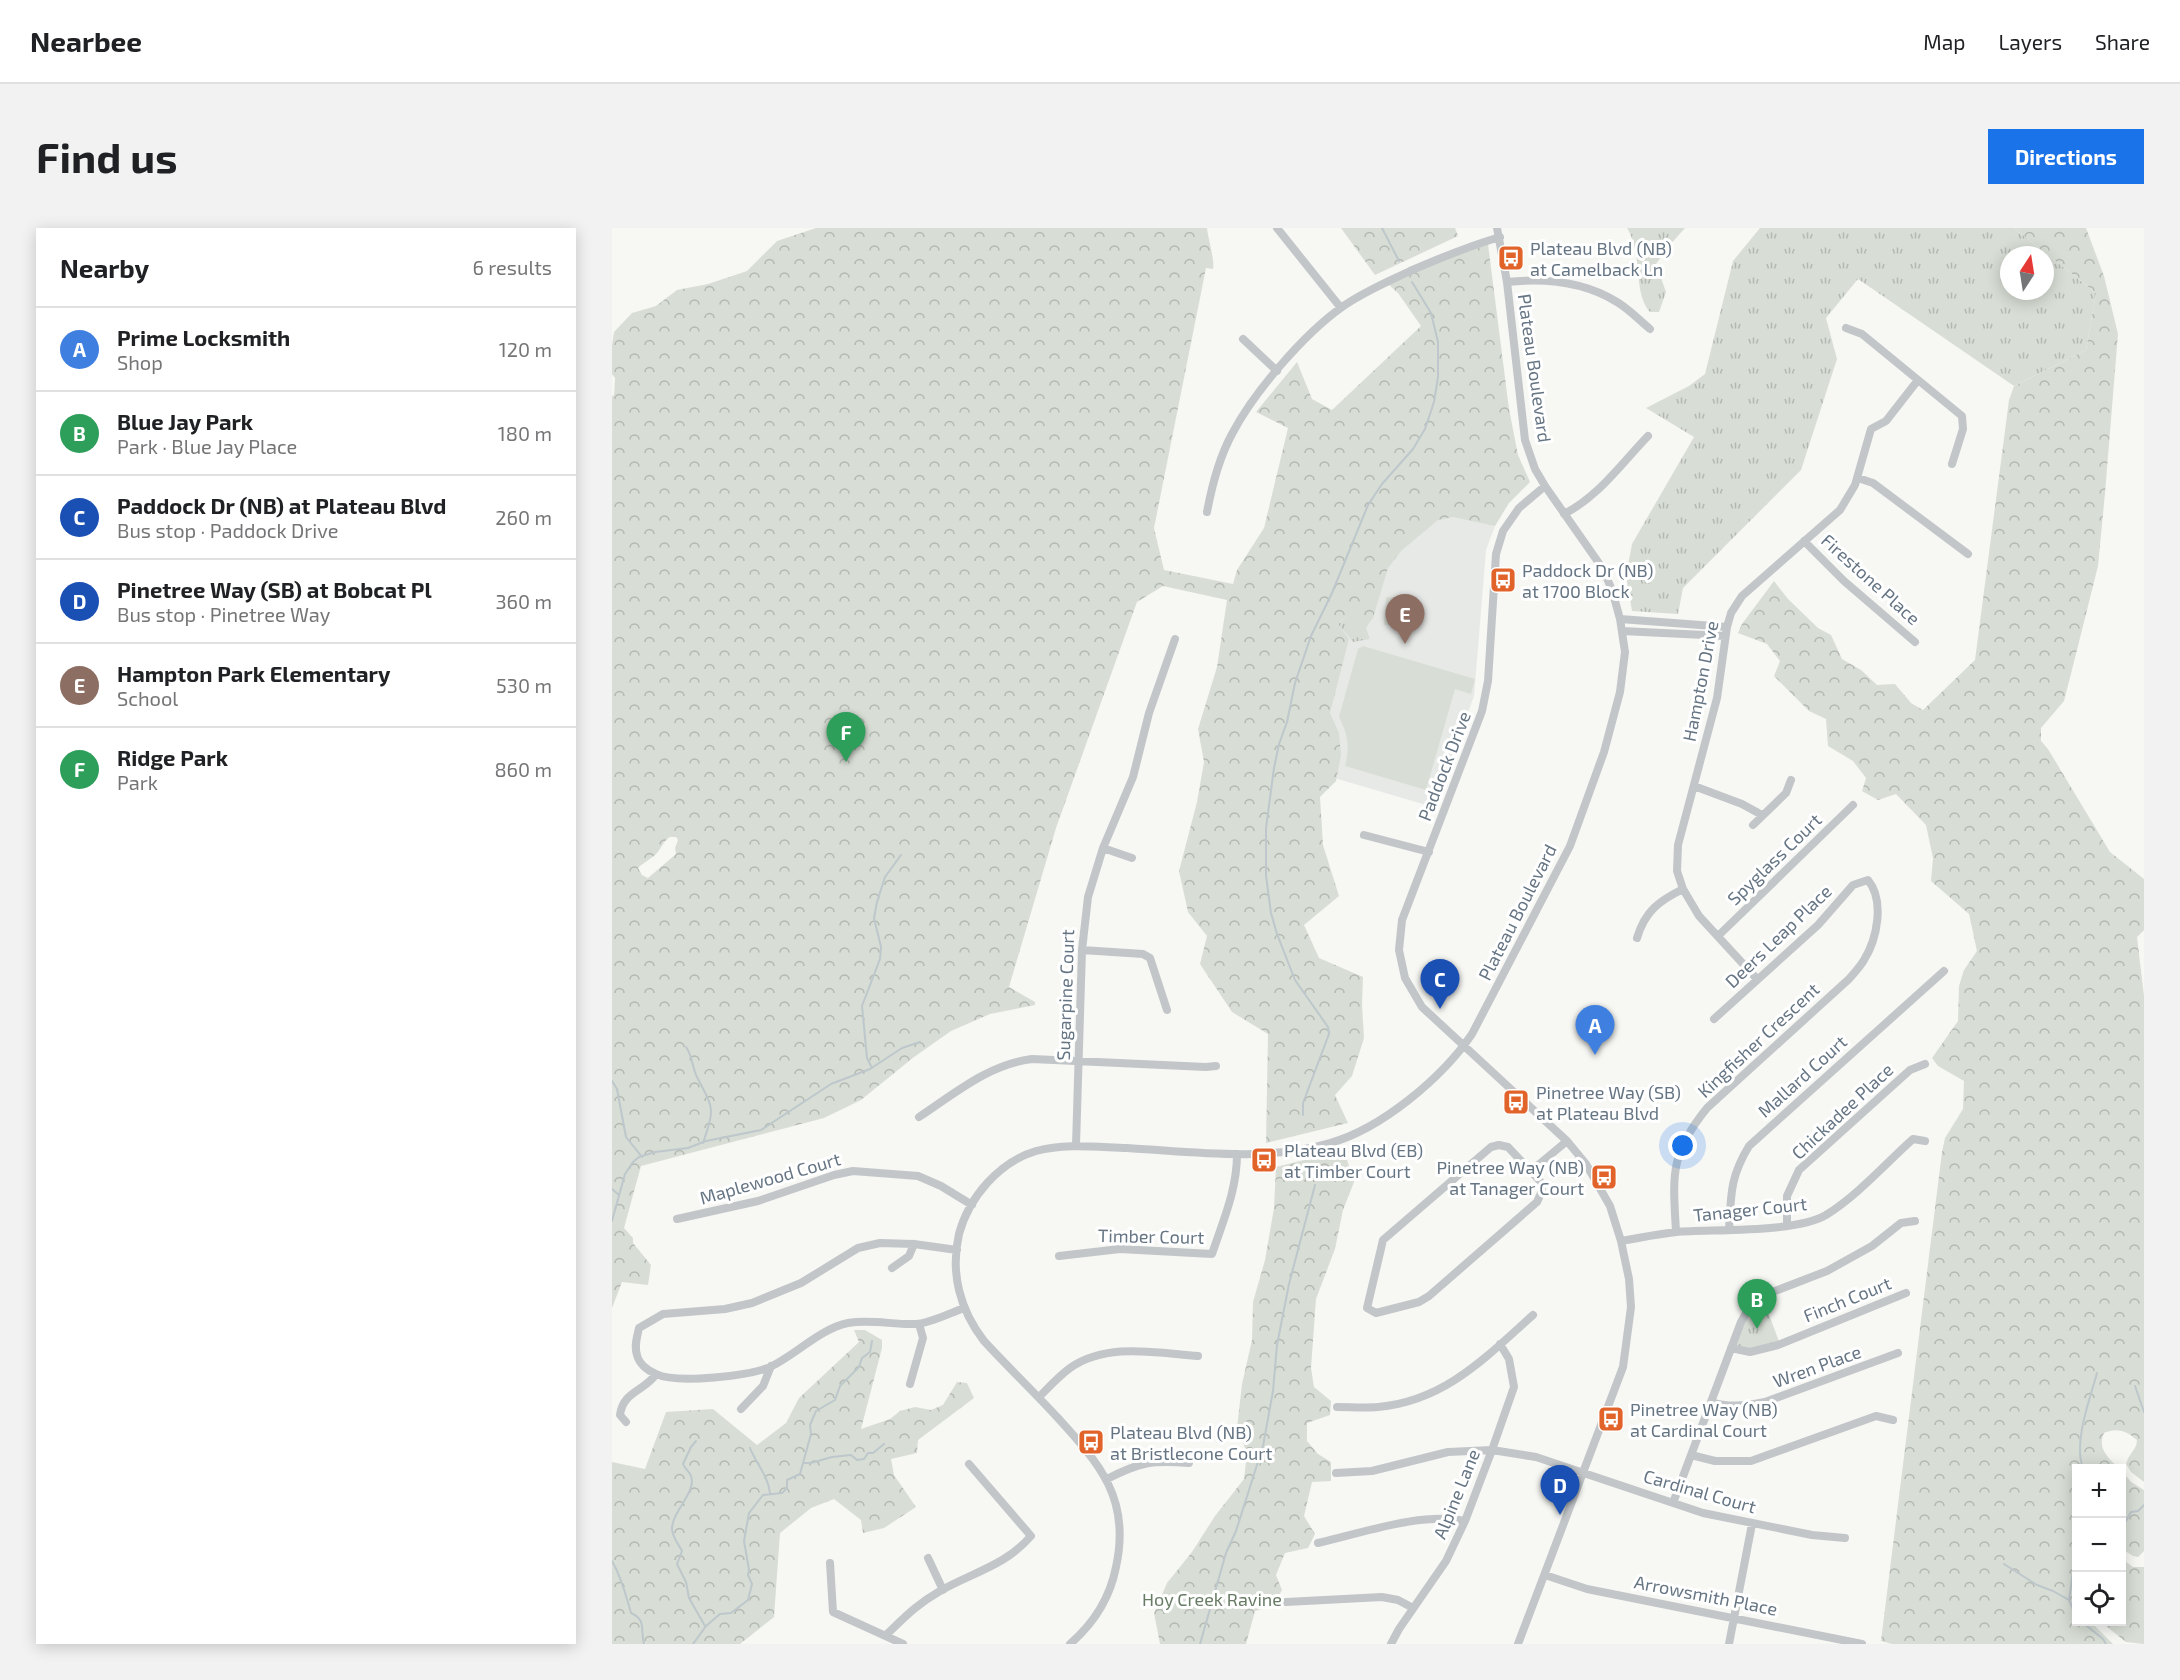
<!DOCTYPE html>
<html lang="en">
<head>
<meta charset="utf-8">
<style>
  :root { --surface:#fff; --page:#f2f2f2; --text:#202124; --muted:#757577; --line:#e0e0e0; --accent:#1a73e8 }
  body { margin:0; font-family:"Exo 2",sans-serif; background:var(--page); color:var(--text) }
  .controls { position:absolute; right:18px; bottom:18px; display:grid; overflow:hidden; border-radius:0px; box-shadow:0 3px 15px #0003 }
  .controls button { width:54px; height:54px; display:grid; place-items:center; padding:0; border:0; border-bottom:2px solid var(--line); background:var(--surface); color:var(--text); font:30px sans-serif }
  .compass { position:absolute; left:1388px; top:18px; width:54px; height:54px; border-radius:50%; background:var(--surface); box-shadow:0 3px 15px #0003; rotate:12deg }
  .you { position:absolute; left:1071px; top:918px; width:21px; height:21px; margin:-15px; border:4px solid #fff; border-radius:50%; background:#1a73e8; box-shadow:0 0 0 9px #1a73e833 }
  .badge { display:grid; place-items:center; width:39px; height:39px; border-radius:50%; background:var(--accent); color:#fff; font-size:20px; font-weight:700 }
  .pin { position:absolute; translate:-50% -50px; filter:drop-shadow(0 2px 3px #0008) }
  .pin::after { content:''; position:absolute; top:32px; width:21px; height:18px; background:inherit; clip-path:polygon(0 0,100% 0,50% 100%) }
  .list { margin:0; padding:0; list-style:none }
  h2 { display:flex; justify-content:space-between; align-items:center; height:78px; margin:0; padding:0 24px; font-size:26px }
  h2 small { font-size:20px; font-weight:400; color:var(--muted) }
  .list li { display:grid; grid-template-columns:39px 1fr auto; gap:18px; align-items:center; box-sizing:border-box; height:84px; padding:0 24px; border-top:2px solid var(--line) }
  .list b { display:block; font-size:22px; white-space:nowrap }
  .list p { margin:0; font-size:20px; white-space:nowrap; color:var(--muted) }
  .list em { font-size:20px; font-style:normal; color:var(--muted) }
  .icon { flex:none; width:33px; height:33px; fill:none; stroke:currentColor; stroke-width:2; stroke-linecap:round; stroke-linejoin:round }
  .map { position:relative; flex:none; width:1532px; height:1416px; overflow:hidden; border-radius:0px }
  header { display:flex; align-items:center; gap:36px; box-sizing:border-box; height:84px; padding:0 30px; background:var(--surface); border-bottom:2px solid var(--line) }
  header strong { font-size:28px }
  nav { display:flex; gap:33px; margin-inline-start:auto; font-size:21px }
  .intro { display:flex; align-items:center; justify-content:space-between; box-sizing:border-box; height:144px; padding:0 36px }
  h1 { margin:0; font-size:42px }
  .button { padding:15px 27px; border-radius:0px; background:var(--accent); color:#fff; font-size:21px; font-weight:700 }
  main { display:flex; gap:36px; padding:0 36px }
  aside { flex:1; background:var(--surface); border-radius:0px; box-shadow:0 3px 15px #0003 }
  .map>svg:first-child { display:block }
  .built { fill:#e7e9e7 }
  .grass { fill:url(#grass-tufts); fill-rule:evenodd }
  .forest { fill:url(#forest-crowns); fill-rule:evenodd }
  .garden { fill:#d8ded5 }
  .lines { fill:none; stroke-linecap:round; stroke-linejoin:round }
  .stream { stroke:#bdc7cc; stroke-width:2 }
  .minor { stroke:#c2c6c9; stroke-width:8 }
  .labels { text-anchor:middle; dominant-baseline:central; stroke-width:6; stroke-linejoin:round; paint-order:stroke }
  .poi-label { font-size:18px; fill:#667584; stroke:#fff; text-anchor:start }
  .street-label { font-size:18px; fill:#667584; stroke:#fff }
  .park-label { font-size:18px; fill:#687c65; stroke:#fff }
</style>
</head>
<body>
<header>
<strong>Nearbee</strong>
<nav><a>Map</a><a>Layers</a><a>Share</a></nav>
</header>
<div class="intro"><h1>Find us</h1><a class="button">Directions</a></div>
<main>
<aside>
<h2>Nearby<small>6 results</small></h2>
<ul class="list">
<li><span class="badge" style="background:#3f7fe0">A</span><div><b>Prime Locksmith</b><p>Shop</p></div><em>120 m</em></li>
<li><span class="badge" style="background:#2e9e5b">B</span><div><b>Blue Jay Park</b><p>Park · Blue Jay Place</p></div><em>180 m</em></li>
<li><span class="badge" style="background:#1a4fb4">C</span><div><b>Paddock Dr (NB) at Plateau Blvd</b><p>Bus stop · Paddock Drive</p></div><em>260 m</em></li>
<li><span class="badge" style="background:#1a4fb4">D</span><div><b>Pinetree Way (SB) at Bobcat Pl</b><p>Bus stop · Pinetree Way</p></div><em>360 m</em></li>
<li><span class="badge" style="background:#8d6e63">E</span><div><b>Hampton Park Elementary</b><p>School</p></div><em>530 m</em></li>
<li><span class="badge" style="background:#2e9e5b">F</span><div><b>Ridge Park</b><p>Park</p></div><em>860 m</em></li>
</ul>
</aside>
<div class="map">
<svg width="1532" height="1416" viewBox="0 0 1532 1416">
  <defs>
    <pattern id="grass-tufts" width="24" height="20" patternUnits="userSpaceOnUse" patternTransform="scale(1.5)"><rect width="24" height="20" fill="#d8ded5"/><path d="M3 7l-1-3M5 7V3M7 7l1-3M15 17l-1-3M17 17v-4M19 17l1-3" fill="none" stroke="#b3b9b2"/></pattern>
    <pattern id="forest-crowns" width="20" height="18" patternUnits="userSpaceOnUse" patternTransform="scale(1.5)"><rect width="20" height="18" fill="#d8ded5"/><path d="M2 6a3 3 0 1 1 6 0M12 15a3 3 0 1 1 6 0" fill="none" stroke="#b3b9b2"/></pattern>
  </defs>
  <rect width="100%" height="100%" fill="#f7f7f4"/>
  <!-- built -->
  <path class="built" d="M820 281 887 287 874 322 862 468 821 579 702 544 716 406Z"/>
  <!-- grass -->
  <path class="grass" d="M1015 0H1073L1056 19 1044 36 1054 64 1047 84H1038C1020 63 1032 28 1015 0Z
    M1148 0H1402L1484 65 1474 122 1402 158 1246 51 1214 90 1225 131 1189 242 1071 360 1066 386 1020 383 1014 348 1020 316 1082 209 1034 180 1077 158 1093 146 1121 33ZM1397 27H1433V63H1397Z
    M743 385 747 386 757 395 754 400 758 411 741 414 726 396 736 387Z
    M1150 1068 1168 1116 1138 1124 1119 1120 1129 1094Z"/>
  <!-- forest -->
  <path class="forest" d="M204 0H595C596 10 603 33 601 41L594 40 542 300 552 342 621 356 625 342 652 300 676 200 644 184 685 134 700 171 720 182 809 98 786 65 776 56 856 21 876 16 897 181 906 227 918 254 897 275 883 298 841 289 826 292 789 323 776 340 761 390 757 395C745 384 737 383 726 396L737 411 718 485 727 505 729 527 724 553 708 569 711 617 727 668 692 697 707 730 751 749 750 777 752 810 740 848 723 867 736 895 654 915 656 806 620 784 588 736 595 708 576 684 567 643 585 574 592 534 586 501 605 439 615 372 551 358 525 374 444 600 397 759 423 774V777L378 786 339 803 302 829 249 872 212 890 29 938 12 1000 21 1010V1015L39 1037 36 1057 10 1054 0 1080V168L2 167 3 150 0 146V117L2 104 20 85 44 78 65 62 96 56 135 43 165 13ZM58 609H64L66 612 63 620 64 626 36 650 30 647 26 640C31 635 37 632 42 628 49 622 50 614 58 609Z
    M729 0H843L846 8 763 47Z
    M1402 0H1474L1492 48 1506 106 1493 265 1486 338 1465 422 1452 473 1429 500V513L1436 521 1498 624 1532 651V702L1525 709 1532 768V1254L1519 1244 1514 1236C1516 1226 1525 1222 1525 1212 1515 1203 1505 1199 1492 1205 1485 1220 1496 1230 1507 1240H1464V1394H1479L1501 1416H1280L1269 1413 1330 924 1333 910 1351 881 1352 853 1326 838 1320 830 1346 793 1347 758 1352 742 1365 723 1357 686 1319 653 1321 630 1314 597 1284 566 1266 572 1250 563 1254 550 1241 533 1216 518 1214 491 1197 483 1162 448 1168 433 1155 416 1126 405 1130 396 1162 353 1176 371 1206 400 1219 407 1230 431 1249 442 1265 457 1283 456 1299 475 1311 482 1363 432 1397 172 1402 158 1474 122 1484 65Z
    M732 922 742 954 731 982 723 1021 704 1071 699 1140 702 1159 719 1173 718 1187 695 1195V1213L706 1226 719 1234V1253L700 1254 692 1288 703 1306 696 1320 673 1325 664 1347 670 1362 661 1378 643 1383 634 1416H548L542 1385 555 1355 580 1324 603 1288 632 1251 635 1225 625 1200 630 1156 640 1112 641 1074 653 1032 662 980 664 939Z
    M242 1102H253L270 1112V1120L249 1201 278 1191 288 1183 303 1179 319 1182 331 1177 345 1154 355 1155 362 1170 306 1212 305 1225 279 1231 282 1247 304 1279 272 1300 251 1305 249 1292 222 1271 199 1280 168 1305 162 1389 128 1416H0V1234L33 1241 54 1184 101 1181 145 1217 174 1195 187 1170 247 1114Z
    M1510 1243 1519 1254 1532 1262V1323L1526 1329 1521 1328 1510 1321Z
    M1510 1331 1521 1339H1532V1416L1514 1414 1489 1394H1510Z"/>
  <!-- garden -->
  <path class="garden" d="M774 369 788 370 786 398 772 397Z
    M751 418 863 451 859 466 843 461 814 562 733 538C738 519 736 506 727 489L746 421Z"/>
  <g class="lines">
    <!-- stream -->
    <path class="stream" d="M770 0 787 33
      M74 819C81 829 80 839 85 849 102 882 103 879 91 915
      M260 840 255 830 250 778 268 731 269 719 262 690 265 674 273 649 289 627
      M0 853 5 861 14 909 30 929
      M691 887V875L717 806 716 799 683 752 665 706 659 685 654 648V600L662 540 667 516 675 494 683 455 699 408 720 365 756 277 770 256 801 221 813 201 822 174 826 149V114L819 85 800 54
      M0 961 7 967
      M0 993 13 946 21 934 27 929 43 924 76 920 94 913 149 902 219 856 258 841 290 820 308 814
      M1523 1158 1532 1184
      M84 1213 79 1219 71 1236C73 1241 78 1244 79 1248 85 1264 60 1283 60 1301 61 1311 66 1315 70 1323L65 1336 74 1354 77 1370 93 1398
      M138 1220C144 1236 156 1247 158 1265
      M192 1235H199L220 1229 239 1227 245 1232 252 1231 256 1225H261L272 1216
      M1471 1240C1461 1215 1478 1171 1485 1145
      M1510 1300 1519 1284 1526 1283 1532 1277
      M1464 1323 1457 1372 1464 1388
      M0 1333C10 1350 14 1368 19 1385 35 1392 28 1402 32 1416
      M1392 1336 1425 1357 1441 1363 1457 1372
      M1470 1394 1491 1411 1494 1416
      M81 1416 94 1398 108 1386 119 1385 136 1372 140 1356 136 1347 137 1342 132 1313 137 1285 151 1267 170 1265 175 1260V1252L188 1246 199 1206 198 1197 204 1183 223 1172 228 1158 247 1139 250 1130 258 1124 260 1113
      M588 1416 614 1325 624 1303 651 1218 661 1163 665 1117 677 1056 703 957"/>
    <!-- minor -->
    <path class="minor" d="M665 0 729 80
      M895 54C933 50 971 53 1005 74 1017 81 1027 92 1038 101
      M1234 100 1250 106 1350 188 1351 201 1340 236
      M631 111 665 143
      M1246 250 1261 255 1356 326
      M595 284C600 257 607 230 620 206 642 164 691 107 730 79 751 64 775 54 798 43 828 30 857 18 888 9
      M952 286C987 268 1009 236 1036 208
      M1192 313 1232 353 1303 414
      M1008 391 1115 399
      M1010 403 1113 408
      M1082 558 1130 576 1150 587
      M1141 597 1174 565 1179 552
      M752 607 817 624
      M491 620 520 630
      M1106 708 1241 577
      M1025 710C1033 683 1047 673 1071 661
      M470 722 531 726 538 730 555 782
      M1145 751 1087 688 1071 661 1065 643 1066 617 1105 470 1115 399 1119 385 1130 368 1228 282 1243 257 1259 201 1274 193 1306 152
      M307 889C342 866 377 836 420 831L594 839 604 838
      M464 917 470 722 476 669 491 620 521 549 537 485 563 411
      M887 917 896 919 928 953 930 963 925 974 817 1068 807 1074 764 1085 755 1080 771 1012 879 919Z
      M919 943 955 913
      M65 991 146 973 222 947 241 943 306 948 329 958 360 977
      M1175 997V968L1187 942 1298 842 1313 836
      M1117 1002C1119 967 1118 949 1137 918L1332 743
      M1064 1004C1061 948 1057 927 1095 880L1237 751C1242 745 1248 739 1252 732 1265 711 1273 673 1256 652L1241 657 1206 697 1102 791
      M1009 1013C1027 1010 1046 1006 1064 1004 1102 1001 1183 1005 1214 987 1246 967 1273 936 1301 911L1313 913
      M345 1022 302 1016 268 1015 246 1020 189 1055 140 1075 113 1081 51 1086 27 1100C25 1109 22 1118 25 1127 27 1136 36 1143 44 1146 65 1156 139 1148 160 1138 184 1126 210 1100 236 1095 258 1091 282 1097 304 1096 319 1095 338 1085 352 1080
      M447 1028 508 1021 600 1026C611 993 625 962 625 926
      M280 1040 297 1028 302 1016
      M1119 1120 1138 1124 1166 1117 1294 1065
      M298 1156 311 1110 307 1096
      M427 1169C437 1159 447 1148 458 1140 495 1114 544 1125 586 1128
      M1099 1174C1117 1180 1135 1178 1153 1174L1286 1125
      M725 1179C738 1179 753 1180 766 1179 833 1173 874 1129 921 1087
      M129 1181 151 1158 159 1138
      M14 1194 8 1187C11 1163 33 1163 44 1146
      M1079 1227 1103 1233H1139L1264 1188 1281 1192
      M724 1245 760 1243 836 1224 880 1222 924 1229 1091 1285 1200 1307 1233 1310
      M495 1251C528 1234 540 1232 577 1235
      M1061 1275 1129 1094 1138 1078 1150 1068 1215 1043 1260 1018 1289 995 1303 993
      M706 1315C751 1305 808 1284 853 1293
      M316 1330 331 1362
      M218 1335 221 1384 291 1416
      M933 1347 975 1361 1250 1416
      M674 1374 770 1369 786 1372 801 1380
      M274 1407C294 1388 304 1377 328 1363 361 1344 393 1338 419 1308L357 1236
      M458 1416C481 1396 498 1370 504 1339 519 1271 488 1236 445 1189 421 1163 396 1139 372 1113 348 1082 338 1045 347 1006 357 969 387 934 424 923 454 915 484 919 515 920 582 924 652 934 718 915 769 901 830 850 860 806L958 618 992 524 1008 464 1013 424 1008 391 1000 362 991 341 933 258 923 241 913 212 895 54 885 0
      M779 1416 787 1401 834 1333 853 1293 880 1222 902 1159 897 1131 888 1116
      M906 1416 1011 1139 1019 1079 1017 1051 1009 1013 998 978 974 936 955 913 810 779 793 750 787 722 790 692 870 483 876 453 884 326 891 303 907 280 933 258
      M1117 1416 1140 1296"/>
  </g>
  <!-- icons -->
  <defs>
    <symbol id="bus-square" viewBox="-11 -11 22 22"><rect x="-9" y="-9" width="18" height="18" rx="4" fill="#e1632a" stroke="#fff"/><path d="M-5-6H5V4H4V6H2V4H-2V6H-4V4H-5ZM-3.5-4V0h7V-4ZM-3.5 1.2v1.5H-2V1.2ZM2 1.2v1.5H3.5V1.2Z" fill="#fff"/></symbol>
  </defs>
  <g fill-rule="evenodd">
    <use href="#bus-square" x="884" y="15" width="30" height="30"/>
    <use href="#bus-square" x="876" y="337" width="30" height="30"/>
    <use href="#bus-square" x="889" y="859" width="30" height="30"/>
    <use href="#bus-square" x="637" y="917" width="30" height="30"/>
    <use href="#bus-square" x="977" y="934" width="30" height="30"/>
    <use href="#bus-square" x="984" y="1176" width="30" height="30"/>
    <use href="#bus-square" x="464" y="1199" width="30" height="30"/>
  </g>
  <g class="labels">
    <!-- poi labels -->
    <g class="poi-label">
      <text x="918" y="20">Plateau Blvd (NB)<tspan x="918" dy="21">at Camelback Ln</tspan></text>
      <text x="910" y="342">Paddock Dr (NB)<tspan x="910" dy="21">at 1700 Block</tspan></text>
      <text x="924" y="864">Pinetree Way (SB)<tspan x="924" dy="21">at Plateau Blvd</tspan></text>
      <text x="672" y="922">Plateau Blvd (EB)<tspan x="672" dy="21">at Timber Court</tspan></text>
      <text x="972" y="939" text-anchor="end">Pinetree Way (NB)<tspan x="972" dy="21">at Tanager Court</tspan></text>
      <text x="1018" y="1181">Pinetree Way (NB)<tspan x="1018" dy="21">at Cardinal Court</tspan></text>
      <text x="498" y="1204">Plateau Blvd (NB)<tspan x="498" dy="21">at Bristlecone Court</tspan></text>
    </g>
    <!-- street labels -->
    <g class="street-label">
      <text transform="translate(923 140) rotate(82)">Plateau Boulevard</text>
      <text transform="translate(1259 351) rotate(42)">Firestone Place</text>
      <text transform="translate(1088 453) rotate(-79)">Hampton Drive</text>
      <text transform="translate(832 538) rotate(-69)">Paddock Drive</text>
      <text transform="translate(1162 631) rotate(-44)">Spyglass Court</text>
      <text transform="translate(905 684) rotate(-63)">Plateau Boulevard</text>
      <text transform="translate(1166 708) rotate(-44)">Deers Leap Place</text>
      <text transform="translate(453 767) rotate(-88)">Sugarpine Court</text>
      <text transform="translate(1146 812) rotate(-43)">Kingfisher Crescent</text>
      <text transform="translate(1190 848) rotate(-42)">Mallard Court</text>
      <text transform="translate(1230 883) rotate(-43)">Chickadee Place</text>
      <text transform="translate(158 950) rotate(-16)">Maplewood Court</text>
      <text transform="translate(1138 981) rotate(-6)">Tanager Court</text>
      <text transform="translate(539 1008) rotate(1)">Timber Court</text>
      <text transform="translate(1235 1071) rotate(-22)">Finch Court</text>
      <text transform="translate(1205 1138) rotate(-20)">Wren Place</text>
      <text transform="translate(1088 1263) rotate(16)">Cardinal Court</text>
      <text transform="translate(844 1266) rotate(-68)">Alpine Lane</text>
      <text transform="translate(1094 1367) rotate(11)">Arrowsmith Place</text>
    </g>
    <!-- park labels -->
    <g class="park-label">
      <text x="600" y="1371">Hoy Creek Ravine</text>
    </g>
  </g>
</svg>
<div class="controls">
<button>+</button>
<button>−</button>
<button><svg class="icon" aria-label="locate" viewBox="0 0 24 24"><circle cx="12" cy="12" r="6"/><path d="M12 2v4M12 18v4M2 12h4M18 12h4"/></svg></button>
</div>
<svg class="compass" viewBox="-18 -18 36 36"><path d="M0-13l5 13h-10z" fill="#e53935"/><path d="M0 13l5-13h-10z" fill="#757577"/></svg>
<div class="you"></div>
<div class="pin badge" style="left:983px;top:827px;background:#3f7fe0">A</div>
<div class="pin badge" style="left:1145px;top:1101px;background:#2e9e5b">B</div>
<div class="pin badge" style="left:828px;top:781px;background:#1a4fb4">C</div>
<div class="pin badge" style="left:948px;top:1287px;background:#1a4fb4">D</div>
<div class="pin badge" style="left:793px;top:416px;background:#8d6e63">E</div>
<div class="pin badge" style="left:234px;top:534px;background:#2e9e5b">F</div>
</div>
</main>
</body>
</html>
